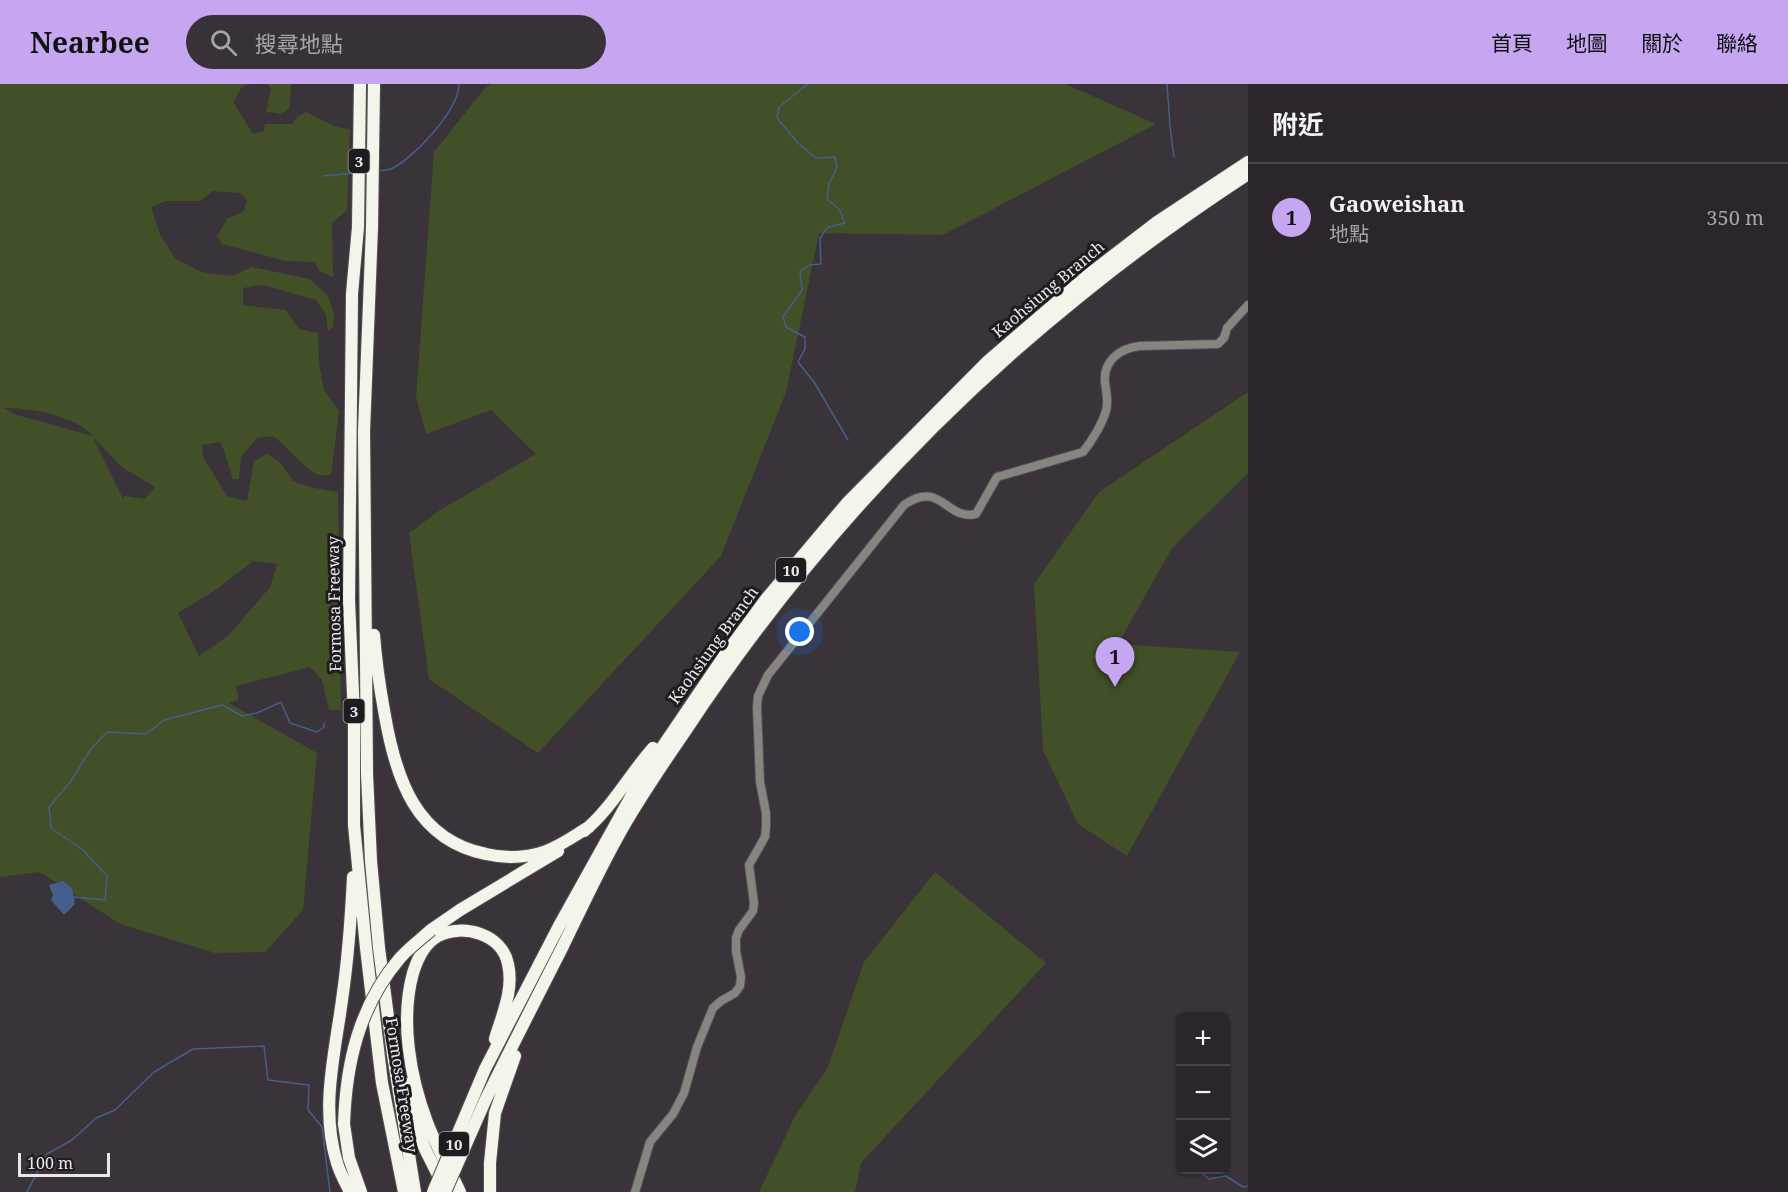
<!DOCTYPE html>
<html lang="zh-TW">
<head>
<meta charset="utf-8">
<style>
  :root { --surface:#2c262c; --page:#383238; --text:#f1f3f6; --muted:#a6a5a9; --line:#484348; --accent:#c6a6f0 }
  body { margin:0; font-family:"Noto Serif","Noto Sans TC",serif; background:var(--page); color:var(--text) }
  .controls { position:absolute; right:18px; bottom:18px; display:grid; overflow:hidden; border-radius:9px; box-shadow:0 2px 4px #0004 }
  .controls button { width:54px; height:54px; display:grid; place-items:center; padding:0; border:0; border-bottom:2px solid var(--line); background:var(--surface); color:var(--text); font:30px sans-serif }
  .scale { position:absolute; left:18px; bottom:15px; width:92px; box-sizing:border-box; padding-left:6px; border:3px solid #eae6ea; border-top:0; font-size:16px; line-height:21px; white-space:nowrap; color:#eae6ea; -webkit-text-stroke:4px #1f1c1f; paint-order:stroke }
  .you { position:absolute; left:800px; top:548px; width:21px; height:21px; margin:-15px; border:4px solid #fff; border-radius:50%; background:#1a73e8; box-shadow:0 0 0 9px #1a73e833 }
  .badge { display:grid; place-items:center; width:39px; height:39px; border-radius:50%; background:var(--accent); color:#111; font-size:20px; font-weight:700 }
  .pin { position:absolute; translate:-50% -50px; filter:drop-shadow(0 2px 3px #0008) }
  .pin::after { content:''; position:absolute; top:32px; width:21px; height:18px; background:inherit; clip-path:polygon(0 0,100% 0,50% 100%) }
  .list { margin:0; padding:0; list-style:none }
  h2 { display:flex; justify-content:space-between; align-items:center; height:78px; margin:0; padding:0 24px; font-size:26px }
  h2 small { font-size:20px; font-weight:400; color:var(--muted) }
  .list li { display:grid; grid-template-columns:39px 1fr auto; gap:18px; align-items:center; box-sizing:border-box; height:108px; padding:0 24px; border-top:2px solid var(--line) }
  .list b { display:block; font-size:22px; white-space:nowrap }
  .list p { margin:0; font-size:20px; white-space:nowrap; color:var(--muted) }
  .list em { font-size:20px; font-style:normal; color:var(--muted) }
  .icon { flex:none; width:33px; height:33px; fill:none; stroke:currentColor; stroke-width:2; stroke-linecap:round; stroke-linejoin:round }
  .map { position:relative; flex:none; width:1248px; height:1108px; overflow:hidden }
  header { display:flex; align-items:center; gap:36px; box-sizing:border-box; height:84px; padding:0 30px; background:var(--accent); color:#111 }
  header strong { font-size:28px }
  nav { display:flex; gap:33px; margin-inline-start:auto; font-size:21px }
  .search { width:420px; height:54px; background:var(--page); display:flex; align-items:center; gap:15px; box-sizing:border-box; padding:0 21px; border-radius:33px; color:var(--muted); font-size:22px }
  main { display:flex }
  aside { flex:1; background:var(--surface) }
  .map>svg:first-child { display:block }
  .green { fill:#415027; fill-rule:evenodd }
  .water { fill:#465e8d }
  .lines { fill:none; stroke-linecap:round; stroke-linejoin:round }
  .stream { stroke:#465e8d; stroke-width:1.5 }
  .tertiary-casing { stroke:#565056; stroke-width:10 }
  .motorway-casing { stroke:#565056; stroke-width:14 }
  .tertiary { stroke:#858681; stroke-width:8 }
  .motorway { stroke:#f4f5ea; stroke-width:12 }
  .motorway-bridge-casing { stroke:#565056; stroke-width:14; stroke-linecap:butt }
  .motorway-bridge { stroke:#f4f5ea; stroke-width:12 }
  .labels { text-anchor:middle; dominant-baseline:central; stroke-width:6; stroke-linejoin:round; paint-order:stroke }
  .shield { fill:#1f1c1f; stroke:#ada9ad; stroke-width:1.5 }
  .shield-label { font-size:15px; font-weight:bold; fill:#eae6ea }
  .street-label { font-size:16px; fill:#eae6ea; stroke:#1f1c1f }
</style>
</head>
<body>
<header>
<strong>Nearbee</strong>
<div class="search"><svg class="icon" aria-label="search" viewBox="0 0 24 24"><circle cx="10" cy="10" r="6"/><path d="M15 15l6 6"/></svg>搜尋地點</div>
<nav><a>首頁</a><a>地圖</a><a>關於</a><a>聯絡</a></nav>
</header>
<main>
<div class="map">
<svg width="1248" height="1108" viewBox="0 0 1248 1108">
  <rect width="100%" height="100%" fill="#3a333a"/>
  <!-- green -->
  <path class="green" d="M0 0H250L242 3 233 18 253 50 263 47 265 40H292L297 33 306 28 337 43 350 45 347 126 332 139 333 193 319 187 315 178 286 177 222 160 217 152 227 135 244 127 247 115 240 109 212 107 201 117H165L151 123 160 150 175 174 201 188 231 192 252 183 310 195 328 212 334 229 333 243 328 247 326 231 316 216 263 201 243 204V221L286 226 299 245 318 249 319 279 324 306 339 327 331 391C327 391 320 392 317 390 303 384 287 362 273 352L257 354 241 373 239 395H233L221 358 202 361 203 373 227 412 247 417 254 377 267 370 280 378 293 397 309 403 338 408 341 626H329L322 596 310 583 236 602 239 616 229 619 317 669 303 826 265 868 215 869 120 840 40 788 0 793ZM4 324C31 324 74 331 93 352L17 331ZM93 353 123 384 155 403 145 415 125 412 123 415ZM253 477 277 480 270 503 229 551 199 572 178 529 217 505Z
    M267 0H291L290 24 281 30 266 28 271 5Z
    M491 0H1065L1156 40 943 151 819 149 786 308 721 472 538 669 429 595 409 449 440 426 536 370 491 326 426 350 416 313 434 68 485 4Z
    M1248 308V389L1172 464 1118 560 1240 568 1127 772 1078 740 1043 666 1034 500 1099 408Z
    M935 788 1046 879 861 1079 855 1108H759L794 1034 828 983 864 878Z"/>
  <!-- water -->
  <path class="water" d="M63 797 72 804 75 820 64 831 51 816 53 811 49 801Z"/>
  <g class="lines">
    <!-- stream -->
    <path class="stream" d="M808 0 779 23 777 34 798 59 816 74 835 73 837 84 829 99 827 115 839 125 845 139 828 143 820 154 821 180 809 181 800 188 802 206 783 233 786 243 805 253V265L798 278 814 298 848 356
      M1167 0 1170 42 1174 73
      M377 87C382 87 387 86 391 85 413 75 459 26 459 0
      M323 92 355 89
      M73 813 105 816 107 792 83 766 51 744 49 723 71 697 90 666 107 648 146 650 164 636 222 621 242 632 257 629 281 618 290 639 317 648 324 643V639
      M1198 1086 1209 1095 1226 1092 1243 1103 1248 1102
      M27 1108 47 1070 72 1056 96 1034 115 1026 154 988 193 965 264 962 268 996 309 1001 308 1026 322 1043 330 1108"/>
    <defs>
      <path id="tertiary" d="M635 1108 650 1058 673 1030 684 1009 697 963 713 924 721 917 735 909 740 902 741 893 736 867V854L739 846 753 827 754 819 749 781 765 753 766 742V729L760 698 757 623 758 612 768 591 904 421C941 395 946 437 976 430L997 393 1083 368C1092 357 1102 340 1106 327 1109 317 1106 308 1105 298 1103 277 1120 264 1140 262L1218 260 1224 254 1227 244 1248 221"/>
      <path id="motorway" d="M360 0 358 143 352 210 349 516 354 633V741L366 864 382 999 404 1108
        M374 0 372 143 364 347 367 690 371 777 379 864 393 971 415 1108
        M374 551C376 578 380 605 385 632 396 695 416 756 486 770 507 775 533 774 553 764 566 758 577 750 589 743
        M584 747C611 725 629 691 653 664
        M431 846 460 826 558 767
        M403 998 413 1034 425 1065 442 1099
        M474 1011 485 985 559 842 642 693 724 572 766 515 847 419 988 277 1088 191 1157 138 1248 78
        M485 1017C510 966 536 915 562 864 580 827 597 790 617 754 637 717 662 681 686 646 794 483 927 335 1080 212 1134 168 1190 128 1248 90
        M344 1040 349 1074 361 1108
        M350 1108C345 1098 340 1089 337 1079 320 1025 335 969 342 916 348 875 351 834 353 793
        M460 1108C449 1085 436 1062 427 1038 410 993 400 936 413 889 417 876 425 859 438 852 463 839 502 850 508 880 514 906 502 931 495 955
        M490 1108V1079L495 1029 515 972"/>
    </defs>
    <!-- tertiary casing -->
    <use href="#tertiary" class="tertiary-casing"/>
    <!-- motorway casing -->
    <use href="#motorway" class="motorway-casing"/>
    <!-- tertiary -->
    <use href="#tertiary" class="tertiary"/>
    <!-- motorway -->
    <use href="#motorway" class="motorway"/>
    <defs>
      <path id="motorway-bridge" d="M344 1040C346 979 359 922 400 874 409 864 421 855 431 846
        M433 1108 474 1011
        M445 1108 485 1017"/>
    </defs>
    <!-- motorway-bridge casing -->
    <use href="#motorway-bridge" class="motorway-bridge-casing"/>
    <!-- motorway-bridge -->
    <use href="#motorway-bridge" class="motorway-bridge"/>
  </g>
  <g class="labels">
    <!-- shield labels -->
    <g class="shield">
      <rect x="348.5" y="65" width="21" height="24" rx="4.5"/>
      <rect x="776" y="474" width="30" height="24" rx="4.5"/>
      <rect x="343.5" y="615" width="21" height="24" rx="4.5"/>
      <rect x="439" y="1048" width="30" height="24" rx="4.5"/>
    </g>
    <g class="shield-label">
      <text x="359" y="77">3</text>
      <text x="791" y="486">10</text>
      <text x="354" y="627">3</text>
      <text x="454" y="1060">10</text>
    </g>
    <!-- street labels -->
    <g class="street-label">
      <text transform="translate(1048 205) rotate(-40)">Kaohsiung Branch</text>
      <text transform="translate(334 520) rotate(-91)">Formosa Freeway</text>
      <text transform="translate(713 561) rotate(-54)">Kaohsiung Branch</text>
      <text transform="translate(402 1001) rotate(81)">Formosa Freeway</text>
    </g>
  </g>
</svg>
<div class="controls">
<button>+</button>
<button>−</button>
<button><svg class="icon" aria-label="layers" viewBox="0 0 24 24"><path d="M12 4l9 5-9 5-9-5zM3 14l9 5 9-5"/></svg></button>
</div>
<div class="scale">100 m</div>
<div class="you"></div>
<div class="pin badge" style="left:1115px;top:603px">1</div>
</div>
<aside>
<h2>附近<small></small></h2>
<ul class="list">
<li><span class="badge">1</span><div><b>Gaoweishan</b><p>地點</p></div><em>350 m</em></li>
</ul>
</aside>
</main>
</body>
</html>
